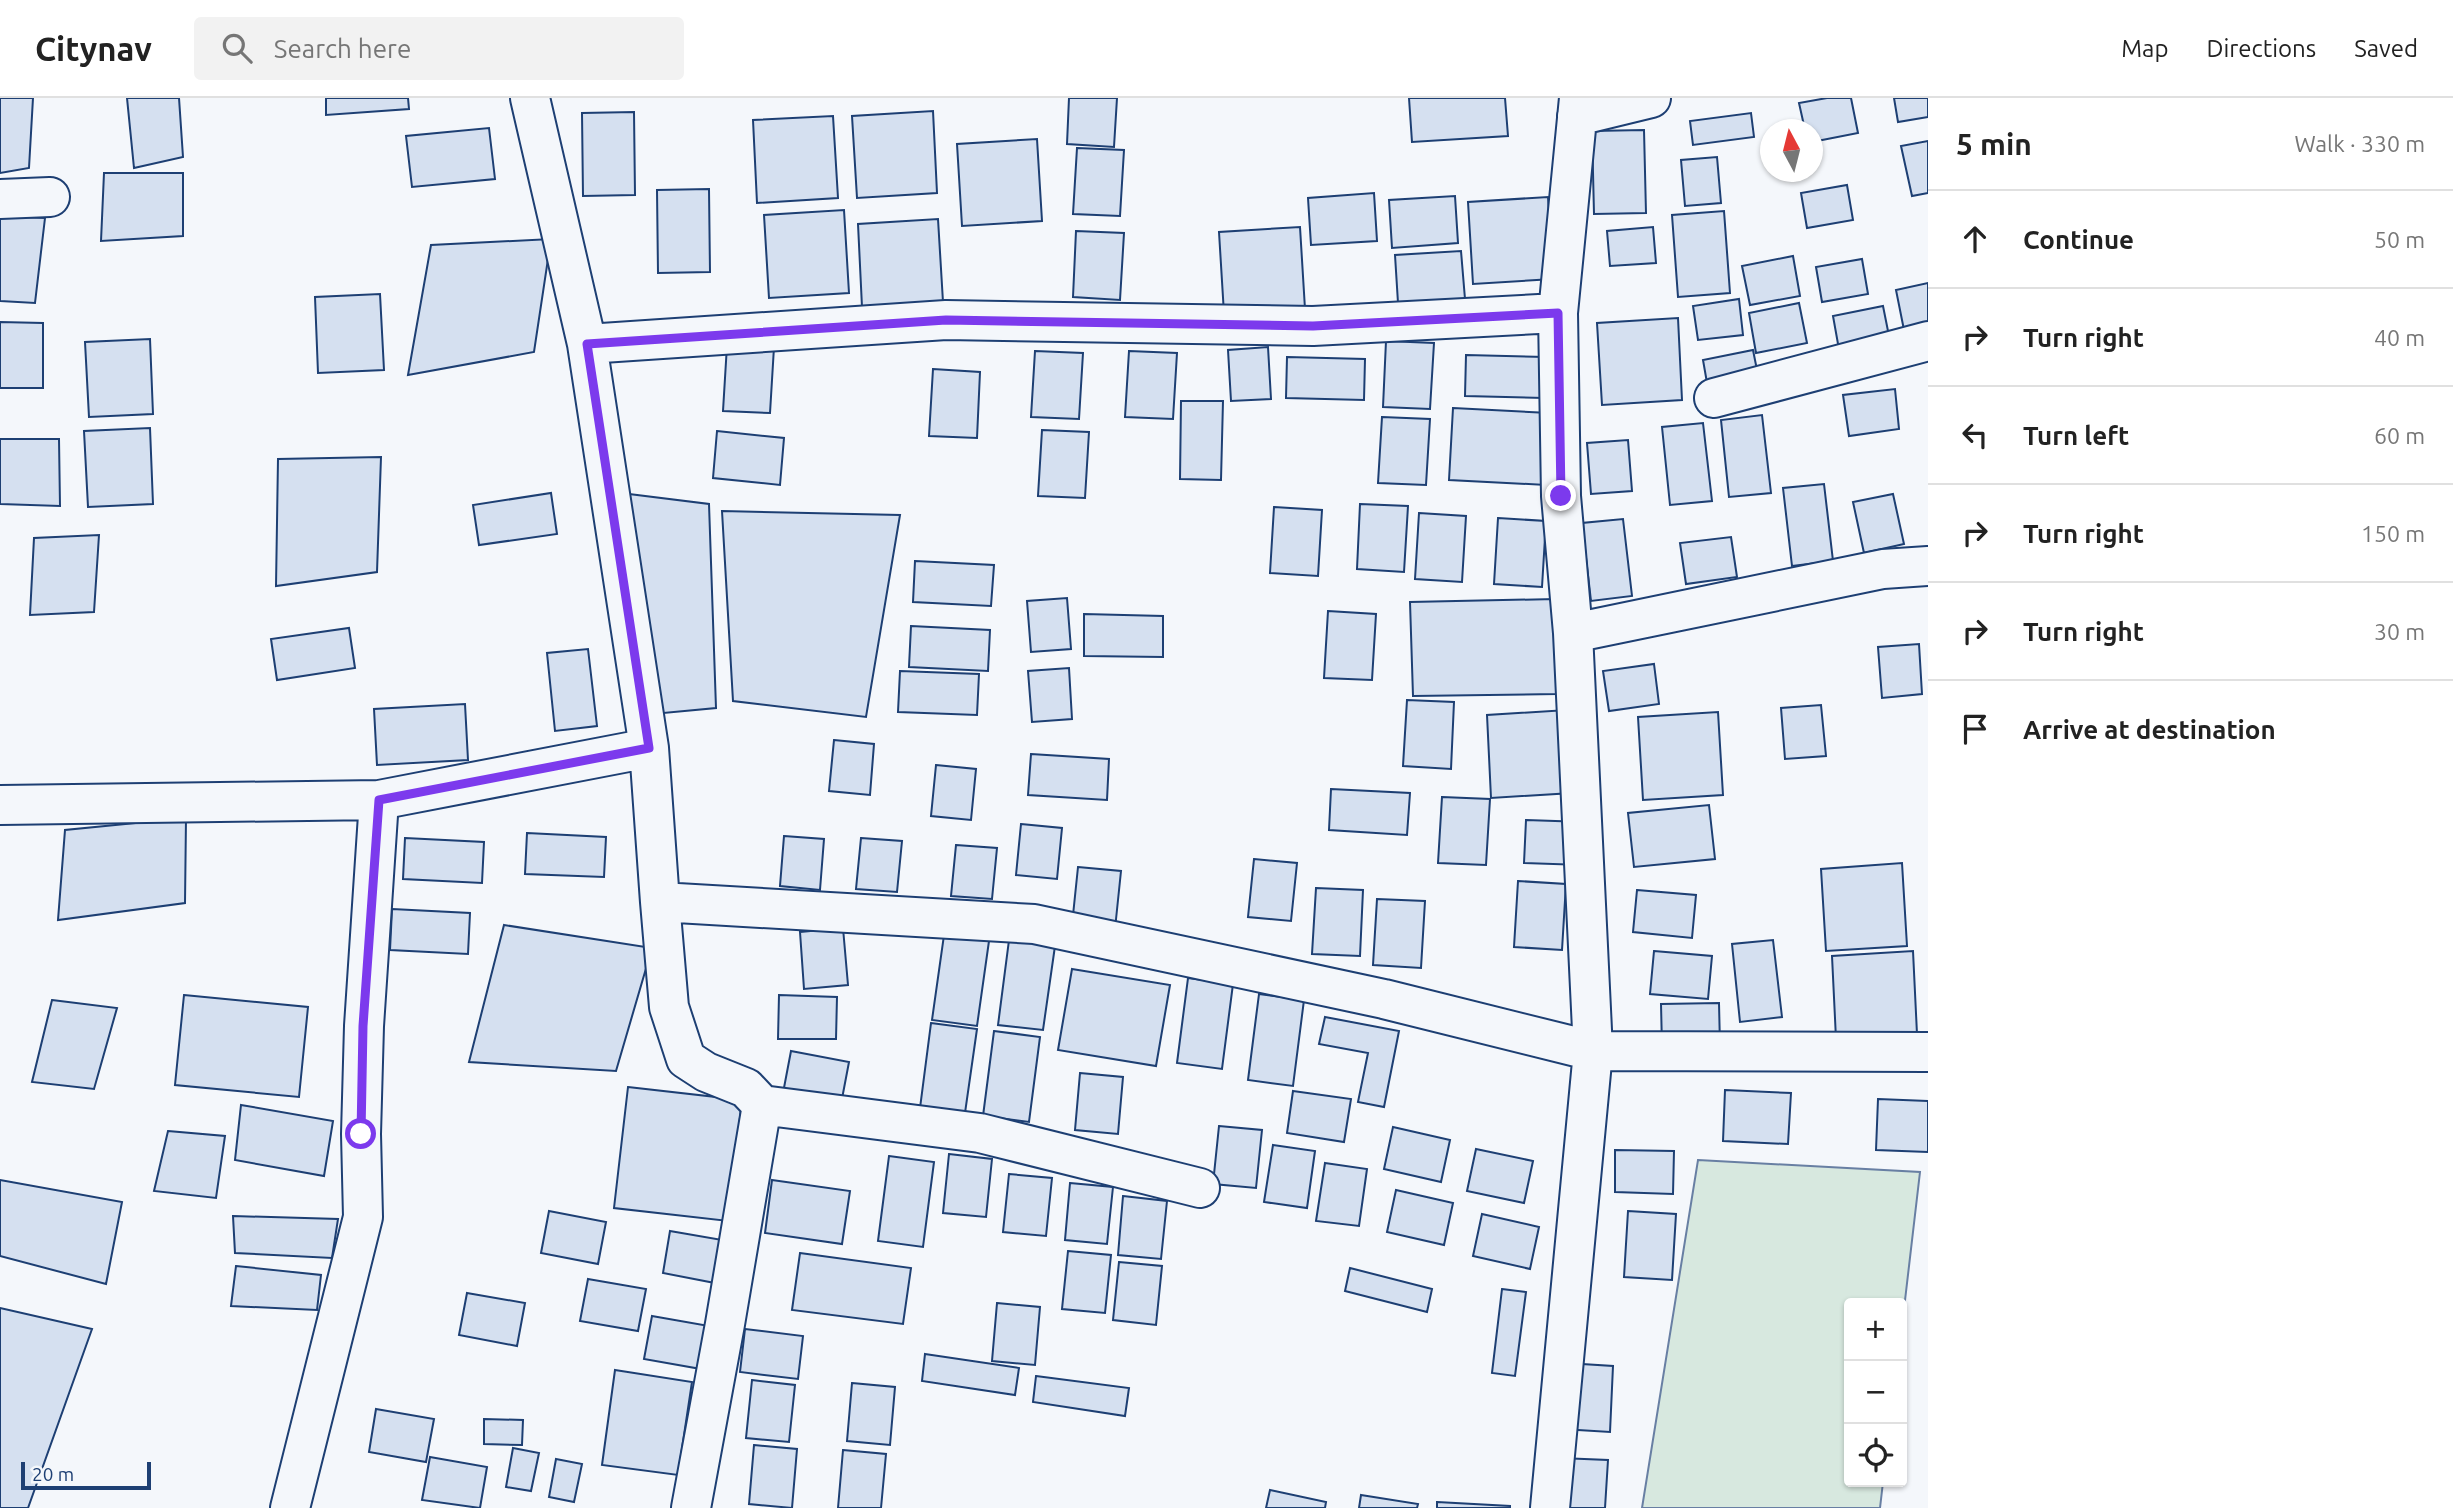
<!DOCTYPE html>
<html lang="en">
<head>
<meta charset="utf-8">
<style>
  :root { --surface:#fff; --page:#f2f2f2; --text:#222; --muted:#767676; --line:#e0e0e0 }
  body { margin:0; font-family:Ubuntu,sans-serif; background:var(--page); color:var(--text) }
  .controls { position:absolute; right:21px; bottom:21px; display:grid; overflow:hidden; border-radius:7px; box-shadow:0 2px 5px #0004 }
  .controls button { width:63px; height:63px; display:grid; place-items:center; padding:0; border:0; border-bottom:2px solid var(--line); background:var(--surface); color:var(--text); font:35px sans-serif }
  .compass { position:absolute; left:1760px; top:21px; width:63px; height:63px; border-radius:50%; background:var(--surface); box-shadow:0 2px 5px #0004; rotate:353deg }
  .scale { position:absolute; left:21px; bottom:18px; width:130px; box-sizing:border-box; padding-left:7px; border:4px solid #1d3f73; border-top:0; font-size:19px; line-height:24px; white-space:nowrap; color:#1d3f73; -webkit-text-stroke:5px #f4f7fb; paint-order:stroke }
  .stop { position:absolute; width:21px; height:21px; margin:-16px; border:5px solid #7c3aed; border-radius:50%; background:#fff }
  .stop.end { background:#7c3aed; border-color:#fff; box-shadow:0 2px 7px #0008 }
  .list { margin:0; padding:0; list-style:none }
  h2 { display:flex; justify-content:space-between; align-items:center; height:91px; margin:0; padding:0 28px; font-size:30px }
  h2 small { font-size:23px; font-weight:400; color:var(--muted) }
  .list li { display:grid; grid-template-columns:46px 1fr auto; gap:21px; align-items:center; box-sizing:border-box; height:98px; padding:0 28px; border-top:2px solid var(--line) }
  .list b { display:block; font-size:26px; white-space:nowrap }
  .list em { font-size:23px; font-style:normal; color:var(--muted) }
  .icon { flex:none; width:38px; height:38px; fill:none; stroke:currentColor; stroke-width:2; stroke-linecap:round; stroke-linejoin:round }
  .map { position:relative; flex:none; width:1928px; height:1410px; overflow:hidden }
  header { display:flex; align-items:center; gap:42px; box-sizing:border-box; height:98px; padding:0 35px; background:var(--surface); border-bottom:2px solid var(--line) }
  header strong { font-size:33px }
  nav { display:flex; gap:38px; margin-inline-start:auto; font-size:24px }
  .search { width:490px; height:63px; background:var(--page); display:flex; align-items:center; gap:18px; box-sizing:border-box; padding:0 24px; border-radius:7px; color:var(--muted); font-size:26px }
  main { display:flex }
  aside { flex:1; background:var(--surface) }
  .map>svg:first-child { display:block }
  .green { fill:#d7e8df; stroke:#687fa3; stroke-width:2 }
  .building { fill:#d5e0f0; stroke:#1d3f73; stroke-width:2 }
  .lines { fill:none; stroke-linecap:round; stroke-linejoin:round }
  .minor-casing { stroke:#1d3f73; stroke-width:42 }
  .minor { stroke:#f4f7fb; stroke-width:38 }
  .route { stroke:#7c3aed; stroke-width:9 }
</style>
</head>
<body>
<header>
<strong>Citynav</strong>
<div class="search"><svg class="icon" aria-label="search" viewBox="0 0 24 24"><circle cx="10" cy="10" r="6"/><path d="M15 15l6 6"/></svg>Search here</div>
<nav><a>Map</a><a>Directions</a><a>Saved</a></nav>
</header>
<main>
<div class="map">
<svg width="1928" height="1410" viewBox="0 0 1928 1410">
  <rect width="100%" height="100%" fill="#f4f7fb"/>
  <!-- green -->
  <path class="green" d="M1698 1062 1920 1074 1902 1228V1205H1849V1384H1883L1880 1410H1642Z"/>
  <!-- building -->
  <path class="building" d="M0 0H33L29 70 0 75Z
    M127 0H179L183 59 134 70Z
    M326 0H408L409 11 326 17Z
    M1069 0H1117L1114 49 1067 46Z
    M1409 0H1505L1508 38 1412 44Z
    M1827 0H1851L1858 35 1812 44V32H1805L1799 5Z
    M1894 0H1928V19L1898 24Z
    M933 13 937 95 857 100 852 18Z
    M634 14 635 97 583 98 582 15Z
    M1751 15 1754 39 1693 47 1690 23Z
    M833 18 838 100 757 105 753 22Z
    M489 30 495 81 412 89 406 38Z
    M1644 32 1646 115 1594 116 1592 33Z
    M1037 41 1042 123 962 128 957 46Z
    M1928 43V95L1912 98 1901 48Z
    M1077 50 1124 52 1120 118 1073 116Z
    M1717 59 1721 105 1685 108 1681 62Z
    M104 75H183V138L101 143Z
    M1847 87 1853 122 1807 130 1801 95Z
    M709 91 710 174 658 175 657 92Z
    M1374 95 1377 143 1311 147 1308 100Z
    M1455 98 1458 145 1392 150 1389 102Z
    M1548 99 1553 181 1473 186 1468 104Z
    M844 112 849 195 769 200 764 117Z
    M1724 113 1730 195 1678 199 1672 117Z
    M0 118 45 120 35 205 0 203Z
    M938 121 943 204 862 209 858 126Z
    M1300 129 1305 211 1224 216 1219 134Z
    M1653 129 1656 165 1610 168 1607 133Z
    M1076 133 1124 135 1120 202 1073 199Z
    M551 141 534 254 408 277 431 147Z
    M1461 153 1465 201 1398 205 1395 157Z
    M1793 158 1800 198 1750 207 1742 168Z
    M1862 161 1868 196 1822 204 1816 169Z
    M1928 185V237L1906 242 1896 192Z
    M380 196 384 272 318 275 315 199Z
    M1739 201 1743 237 1698 242 1693 208Z
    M1799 205 1807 245 1756 255 1749 215Z
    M1883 208 1891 248 1840 257 1833 218Z
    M1678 220 1682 302 1602 307 1597 225Z
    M0 224 43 225V290H0Z
    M150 241 153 316 89 319 85 244Z
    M1386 243 1434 245 1430 311 1383 309Z
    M727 247 774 249 770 315 723 313Z
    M1268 249 1271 301 1231 303 1228 252Z
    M1753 252 1761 292 1710 302 1703 262Z
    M1035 253 1083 255 1079 321 1031 319Z
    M1129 253 1177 255 1173 321 1125 319Z
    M1466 257 1545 259 1544 300 1465 298Z
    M1287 259 1365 261 1364 302 1286 300Z
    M933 271 980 274 977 340 929 338Z
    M1895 291 1899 331 1849 338 1843 297Z
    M1181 303H1223L1221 382 1180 381Z
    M1453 310 1549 315 1546 387 1449 382Z
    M1762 317 1771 395 1729 399 1721 322Z
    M1382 319 1430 321 1426 387 1378 385Z
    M1703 325 1712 403 1670 407 1662 329Z
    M150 330 153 406 88 409 84 333Z
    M1042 332 1089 334 1085 400 1038 398Z
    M717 333 784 340 780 387 713 380Z
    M0 341H59L60 408 0 406Z
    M1628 342 1632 393 1591 396 1587 345Z
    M381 359 377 474 276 488 278 361Z
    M1824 386 1833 463 1792 468 1783 390Z
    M551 395 557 436 479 447 473 407Z
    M621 395 709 406 716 610 653 616Z
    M1893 396 1904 446 1864 455 1853 404Z
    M1360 406 1408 408 1404 474 1357 471Z
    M1274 409 1322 412 1318 478 1270 475Z
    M722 413 900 417 866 619 733 603Z
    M1419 415 1466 418 1462 484 1415 481Z
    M1498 420 1546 423 1542 489 1494 486Z
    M1623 421 1632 498 1591 503 1582 425Z
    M99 437 94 514 30 517 34 440Z
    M1731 439 1737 479 1686 486 1680 445Z
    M915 463 994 467 991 508 913 504Z
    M1067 500 1071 551 1031 554 1027 503Z
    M1555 501 1557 596 1413 598 1410 504Z
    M1328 513 1376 516 1372 582 1324 580Z
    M1084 516 1163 518V559L1084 558Z
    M911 528 990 532 988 573 909 569Z
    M349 530 355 570 277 582 271 541Z
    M1919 546 1922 596 1882 600 1878 549Z
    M588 551 597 628 555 633 547 555Z
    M1654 566 1659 606 1609 613 1603 573Z
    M1069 570 1072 621 1032 624 1028 573Z
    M900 573 979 576 977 617 898 614Z
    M1407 602 1454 604 1451 671 1403 668Z
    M465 606 468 662 377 667 374 611Z
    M1821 607 1826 658 1785 661 1781 610Z
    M1567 612 1572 695 1491 700 1487 617Z
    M1718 614 1723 697 1643 702 1638 619Z
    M834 642 874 646 870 697 829 693Z
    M1031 656 1109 661 1107 702 1028 697Z
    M936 667 976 671 971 722 931 718Z
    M1331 691 1410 695 1407 737 1329 732Z
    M1442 699 1490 701 1486 767 1438 765Z
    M1709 707 1715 761 1634 769 1628 715Z
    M186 720 185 805 58 822 65 732Z
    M1526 722 1584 724 1582 767 1524 765Z
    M1021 726 1062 730 1057 781 1016 777Z
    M527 735 606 739 604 779 525 776Z
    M784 738 824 741 820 792 780 788Z
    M405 740 484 744 482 785 403 781Z
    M861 740 902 743 897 794 856 791Z
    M956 747 997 750 992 801 951 798Z
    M1254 761 1297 765 1291 823 1248 819Z
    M1902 765 1907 848 1826 853 1821 771Z
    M1078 769 1121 773 1115 831 1072 827Z
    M1518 783 1566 786 1562 852 1514 849Z
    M1316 790 1363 792 1360 858 1312 856Z
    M1637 792 1696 797 1692 840 1633 834Z
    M1377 801 1425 803 1421 870 1373 867Z
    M392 811 470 815 468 856 390 852Z
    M504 827 652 850 616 973 469 964Z
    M843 830 848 887 804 891 800 834Z
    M944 837 989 843 977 928 932 922Z
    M1009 842 1055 848 1043 932 998 927Z
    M1773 842 1782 919 1740 924 1732 846Z
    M1654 853 1712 858 1708 901 1650 896Z
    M1913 853 1917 936 1836 941 1832 858Z
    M1072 871 1170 887 1156 968 1058 952Z
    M1188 880 1233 886 1222 971 1177 965Z
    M1259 896 1304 902 1293 988 1248 982Z
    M184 897 308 909 299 999 175 987Z
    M779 897 837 899 836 941H778Z
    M52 902 117 910 94 991 32 984Z
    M1719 905 1720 948 1662 949 1661 906Z
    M1325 919 1399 933 1384 1009 1358 1004 1368 955 1319 946Z
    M931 925 977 931 965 1015 920 1010Z
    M994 933 1040 939 1029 1024 983 1018Z
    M791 953 849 964 841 1006 783 995Z
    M1080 975 1123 979 1118 1036 1075 1032Z
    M628 989 742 1002 728 1123 614 1110Z
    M1725 992 1791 995 1788 1046 1723 1043Z
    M1293 993 1351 1001 1344 1044 1287 1035Z
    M1878 1001 1928 1003V1054L1876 1052Z
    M241 1007 333 1023 324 1078 235 1062Z
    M1219 1028 1262 1032 1256 1090 1213 1086Z
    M1393 1029 1450 1042 1441 1084 1384 1071Z
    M168 1033 225 1038 216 1100 154 1093Z
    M1273 1047 1315 1053 1307 1110 1264 1104Z
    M1476 1051 1533 1063 1524 1105 1467 1093Z
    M1615 1052 1674 1053 1673 1096 1615 1094Z
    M949 1056 992 1061 986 1119 943 1115Z
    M889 1058 934 1064 923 1149 878 1143Z
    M1325 1065 1367 1071 1359 1128 1316 1123Z
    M1009 1076 1052 1080 1046 1138 1003 1134Z
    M0 1082 122 1104 106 1186 0 1158Z
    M772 1082 850 1093 842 1146 765 1135Z
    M1070 1085 1113 1089 1107 1146 1065 1142Z
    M1396 1092 1453 1105 1444 1147 1387 1134Z
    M1123 1098 1167 1103 1161 1161 1118 1157Z
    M549 1113 606 1124 598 1166 541 1155Z
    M1628 1113 1676 1116 1672 1182 1624 1179Z
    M1482 1116 1539 1129 1530 1171 1473 1158Z
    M233 1118 338 1121 332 1160 235 1155Z
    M670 1133 728 1143 720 1186 663 1175Z
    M1068 1153 1111 1157 1105 1215 1062 1211Z
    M800 1155 911 1170 903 1226 792 1212Z
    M1119 1164 1162 1168 1156 1227 1113 1222Z
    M236 1168 321 1177 317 1212 231 1208Z
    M1350 1170 1432 1191 1427 1214 1345 1193Z
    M588 1181 646 1191 638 1233 580 1223Z
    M1502 1191 1526 1194 1515 1278 1492 1275Z
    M467 1195 525 1205 517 1248 459 1237Z
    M997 1205 1040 1209 1035 1267 992 1263Z
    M0 1210 92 1231 28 1410H0Z
    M652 1218 709 1228 701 1271 644 1261Z
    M745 1231 803 1238 798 1281 740 1274Z
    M925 1256 1019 1270 1015 1297 922 1283Z
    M1566 1265 1613 1268 1610 1334 1562 1331Z
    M615 1272 692 1284 678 1377 602 1367Z
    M1036 1278 1129 1290 1125 1318 1033 1304Z
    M752 1282 795 1287 789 1344 746 1340Z
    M852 1285 895 1289 890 1347 847 1343Z
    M376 1311 434 1321 426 1364 369 1354Z
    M484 1321 523 1322 522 1347 484 1346Z
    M754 1347 797 1351 792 1410 749 1406Z
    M513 1350 539 1355 531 1393 506 1389Z
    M843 1352 886 1356 881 1410H838Z
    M430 1359 487 1369 480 1410 422 1402Z
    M1560 1360 1608 1362 1605 1410H1557Z
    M556 1361 582 1366 574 1404 549 1399Z
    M1270 1392 1326 1404 1325 1410H1266Z
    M1361 1397 1418 1406 1417 1410H1359Z
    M1437 1404 1510 1408V1410H1437Z"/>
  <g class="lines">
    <defs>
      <path id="minor" d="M530 0 587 246 649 650 660 804 1034 826 1384 901 1593 953 1928 954
        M1577 18 1651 0
        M0 101 50 99
        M587 246 946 222 1313 228 1558 215
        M1714 300 1928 243
        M1573 535 1883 471 1928 468
        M0 707 379 702 649 650
        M660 804 669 909 686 961 706 974 746 990 762 1007 725 1226 691 1410
        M762 1007 980 1035 1200 1090
        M290 1410 363 1119 361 1036 364 928 379 702
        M1550 1410 1593 953 1573 535 1561 398 1558 215 1579 0"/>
    </defs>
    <!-- minor casing -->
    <use href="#minor" class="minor-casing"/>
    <!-- minor -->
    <use href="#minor" class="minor"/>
  </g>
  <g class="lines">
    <!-- route -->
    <path class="route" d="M361 1036 363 928 379 702 649 650 587 246 946 222 1313 228 1558 215 1561 398"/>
  </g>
</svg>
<div class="controls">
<button>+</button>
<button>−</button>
<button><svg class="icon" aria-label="locate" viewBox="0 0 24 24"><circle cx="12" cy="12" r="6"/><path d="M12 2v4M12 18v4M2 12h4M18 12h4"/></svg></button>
</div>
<svg class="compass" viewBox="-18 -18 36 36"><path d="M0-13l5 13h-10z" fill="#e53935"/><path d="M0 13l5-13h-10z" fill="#767676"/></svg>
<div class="scale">20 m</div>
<div class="stop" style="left:361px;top:1036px"></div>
<div class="stop end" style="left:1561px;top:398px"></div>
</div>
<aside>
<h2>5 min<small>Walk · 330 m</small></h2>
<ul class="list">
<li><svg class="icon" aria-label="ahead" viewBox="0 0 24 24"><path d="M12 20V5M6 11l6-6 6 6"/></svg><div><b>Continue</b></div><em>50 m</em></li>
<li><svg class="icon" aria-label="right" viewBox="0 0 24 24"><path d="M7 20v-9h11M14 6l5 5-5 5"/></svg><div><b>Turn right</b></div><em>40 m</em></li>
<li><svg class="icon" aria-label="left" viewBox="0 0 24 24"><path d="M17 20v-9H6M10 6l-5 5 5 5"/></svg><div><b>Turn left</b></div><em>60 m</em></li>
<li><svg class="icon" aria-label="right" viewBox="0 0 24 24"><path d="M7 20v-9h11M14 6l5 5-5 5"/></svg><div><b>Turn right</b></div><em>150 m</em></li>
<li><svg class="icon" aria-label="right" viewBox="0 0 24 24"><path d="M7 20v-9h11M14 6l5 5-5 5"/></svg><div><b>Turn right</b></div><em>30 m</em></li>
<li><svg class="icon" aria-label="arrive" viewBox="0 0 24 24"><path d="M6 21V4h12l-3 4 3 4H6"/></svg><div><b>Arrive at destination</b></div></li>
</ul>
</aside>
</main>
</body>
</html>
